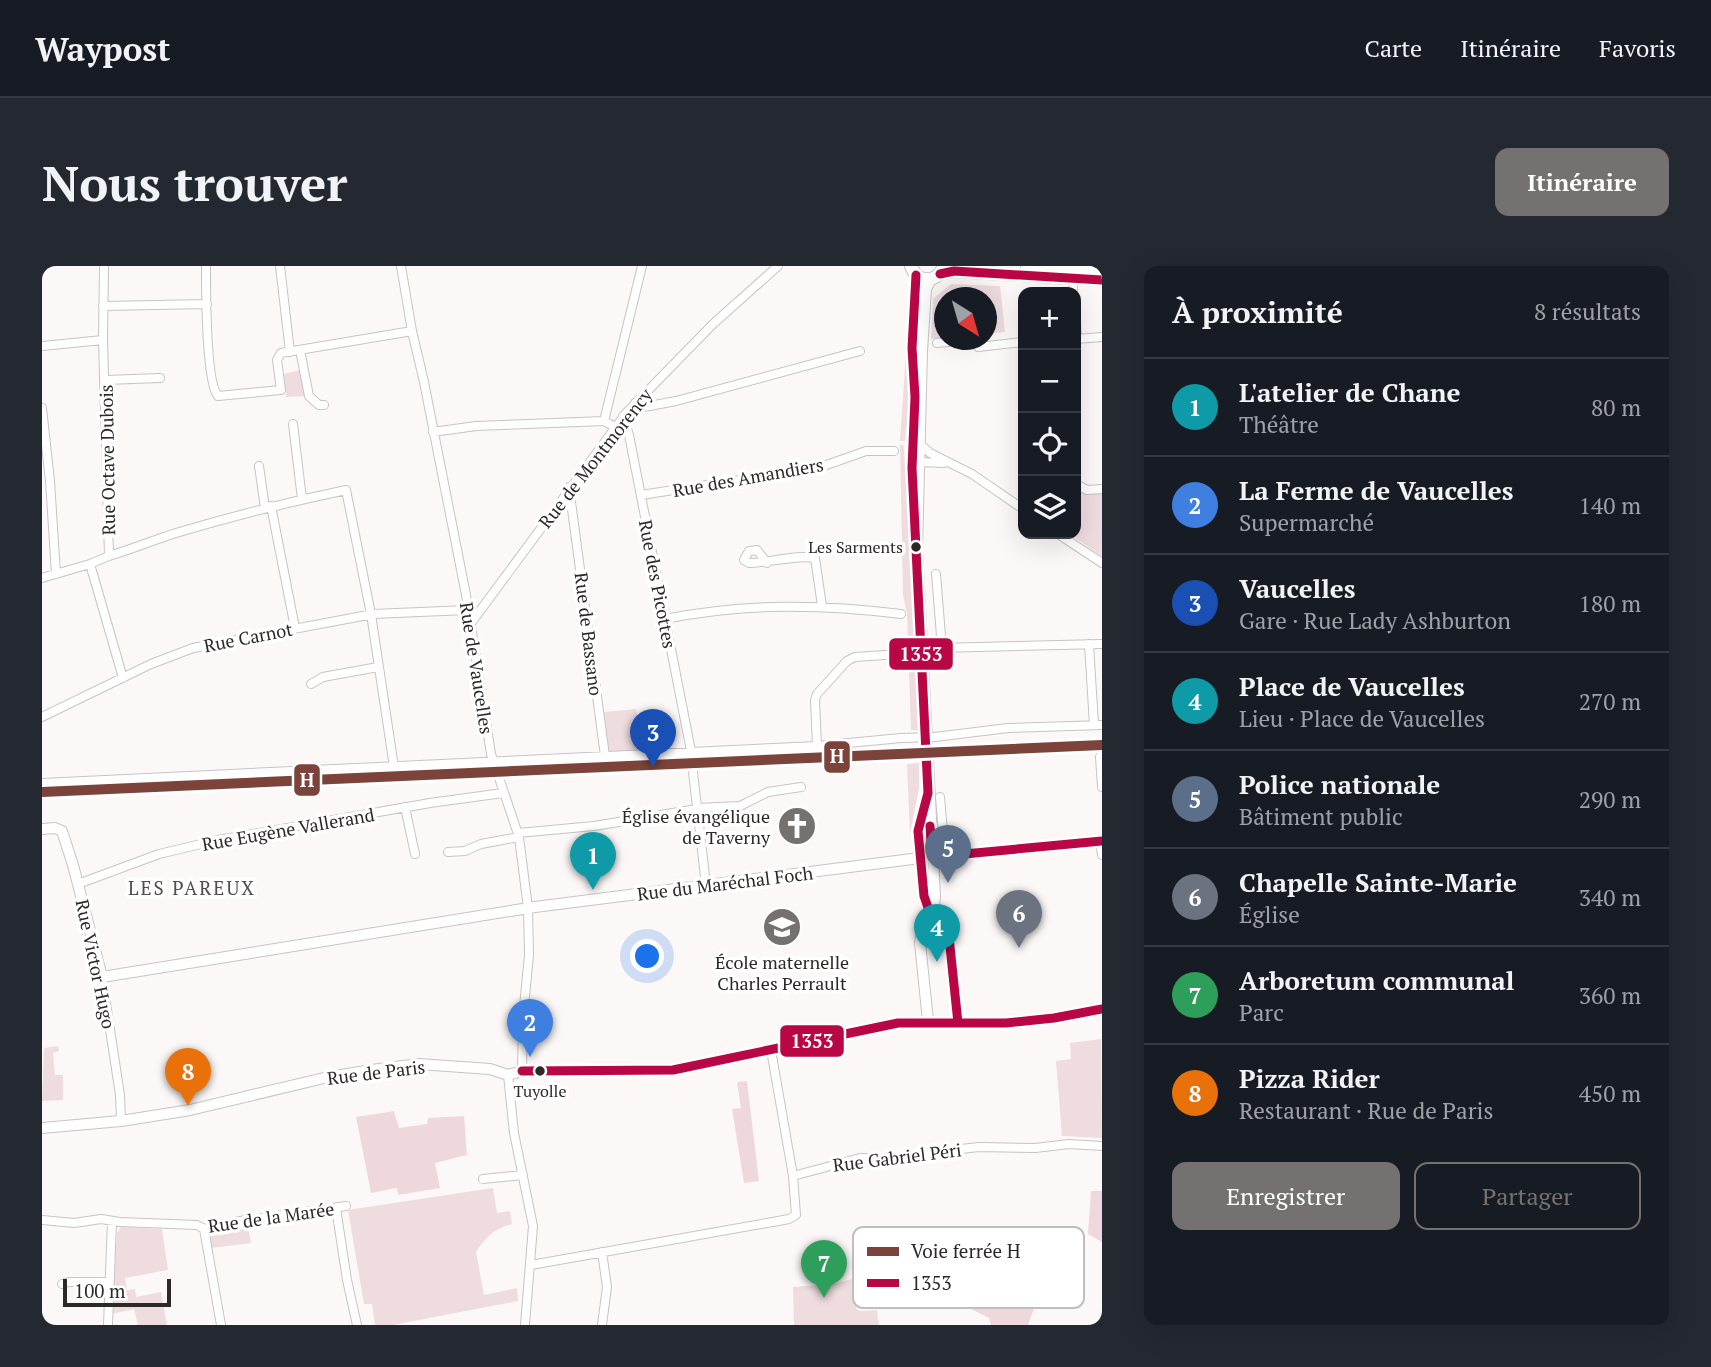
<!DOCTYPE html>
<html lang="fr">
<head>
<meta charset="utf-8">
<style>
  :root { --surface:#171b24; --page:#242831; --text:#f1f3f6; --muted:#9ea1a6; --line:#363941; --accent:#757171 }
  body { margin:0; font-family:"PT Serif",serif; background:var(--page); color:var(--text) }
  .controls { position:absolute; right:21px; top:21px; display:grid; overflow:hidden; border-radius:14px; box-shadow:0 7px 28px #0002 }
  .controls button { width:63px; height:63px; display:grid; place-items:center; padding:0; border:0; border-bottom:2px solid var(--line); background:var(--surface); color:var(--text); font:35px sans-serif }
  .compass { position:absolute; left:892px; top:21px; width:63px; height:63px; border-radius:50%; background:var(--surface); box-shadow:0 7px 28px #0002; rotate:143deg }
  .scale { position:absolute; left:21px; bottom:18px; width:108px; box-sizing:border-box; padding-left:7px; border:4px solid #2d2929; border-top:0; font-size:19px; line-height:24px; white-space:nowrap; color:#2d2929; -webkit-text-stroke:5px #fff; paint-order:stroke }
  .you { position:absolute; left:606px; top:691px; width:24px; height:24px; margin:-18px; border:5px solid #fff; border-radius:50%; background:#1a73e8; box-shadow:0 0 0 10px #1a73e833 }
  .badge { display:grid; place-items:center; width:46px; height:46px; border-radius:50%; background:var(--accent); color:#fff; font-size:23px; font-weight:700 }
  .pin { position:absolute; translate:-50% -58px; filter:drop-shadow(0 2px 4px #0008) }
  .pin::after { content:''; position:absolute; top:37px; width:24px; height:21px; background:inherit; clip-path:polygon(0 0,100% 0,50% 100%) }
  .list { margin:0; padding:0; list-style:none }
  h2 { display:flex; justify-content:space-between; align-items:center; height:91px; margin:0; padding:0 28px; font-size:30px }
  h2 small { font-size:23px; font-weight:400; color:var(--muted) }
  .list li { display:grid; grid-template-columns:46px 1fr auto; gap:21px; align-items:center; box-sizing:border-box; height:98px; padding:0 28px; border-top:2px solid var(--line) }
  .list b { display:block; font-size:26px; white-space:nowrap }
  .list p { margin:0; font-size:23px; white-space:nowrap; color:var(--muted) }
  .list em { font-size:23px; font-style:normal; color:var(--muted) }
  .actions { display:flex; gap:14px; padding:21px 28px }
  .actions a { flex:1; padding:16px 0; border:2px solid var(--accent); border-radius:14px; text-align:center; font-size:24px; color:var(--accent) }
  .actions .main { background:var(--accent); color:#fff }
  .icon { flex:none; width:38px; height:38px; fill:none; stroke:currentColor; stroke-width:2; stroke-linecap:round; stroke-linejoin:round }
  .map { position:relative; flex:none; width:1060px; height:1059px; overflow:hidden; border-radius:14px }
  header { display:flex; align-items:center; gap:42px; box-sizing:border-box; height:98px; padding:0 35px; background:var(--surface); border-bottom:2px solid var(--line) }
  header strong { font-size:33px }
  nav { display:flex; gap:38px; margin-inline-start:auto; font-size:24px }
  .intro { display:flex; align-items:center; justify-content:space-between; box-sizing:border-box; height:168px; padding:0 42px }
  h1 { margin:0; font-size:49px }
  .button { padding:18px 32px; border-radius:14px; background:var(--accent); color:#fff; font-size:24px; font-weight:700 }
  main { display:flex; gap:42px; padding:0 42px }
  aside { flex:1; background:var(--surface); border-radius:14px; box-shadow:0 7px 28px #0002 }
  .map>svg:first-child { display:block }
  .green { fill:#eedcdf }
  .forest { fill:#efd8db }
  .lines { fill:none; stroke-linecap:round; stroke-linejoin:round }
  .street-casing { stroke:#c7c4c4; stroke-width:10 }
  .secondary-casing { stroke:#c7c4c4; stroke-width:12 }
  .primary-casing { stroke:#c7c4c4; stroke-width:14 }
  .street { stroke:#fffefe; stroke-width:8 }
  .secondary { stroke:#fffefe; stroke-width:10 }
  .primary { stroke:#fffefe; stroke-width:12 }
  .street-bridge-casing { stroke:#c7c4c4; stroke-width:10; stroke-linecap:butt }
  .street-bridge { stroke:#fffefe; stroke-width:8 }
  .bus-1-casing { stroke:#fff; stroke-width:14 }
  .bus-1 { stroke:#b90745; stroke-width:9 }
  .rail-1-casing { stroke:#fff; stroke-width:16 }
  .rail-1 { stroke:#7b4339; stroke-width:10 }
  .bus-dot { fill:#2d2929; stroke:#fff; stroke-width:2.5 }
  .labels { text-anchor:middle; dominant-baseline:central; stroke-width:7; stroke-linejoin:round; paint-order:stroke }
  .bus-label { font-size:16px; fill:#2d2929; stroke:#fff; text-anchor:end }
  .street-label { font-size:18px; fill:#2d2929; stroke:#fff }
  .poi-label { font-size:18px; fill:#2d2929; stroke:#fff; text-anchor:end }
  .neighbourhood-label { font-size:19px; letter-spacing:2px; fill:#544c4d; stroke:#fff }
  .key { fill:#fff; stroke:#c0bfbf; stroke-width:2 }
  .key-label { font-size:19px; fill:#2d2929 }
  .line-badge { stroke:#fff; stroke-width:2.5 }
  .badge-label { font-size:19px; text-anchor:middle; font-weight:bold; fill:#fff }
</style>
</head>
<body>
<header>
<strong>Waypost</strong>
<nav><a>Carte</a><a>Itinéraire</a><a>Favoris</a></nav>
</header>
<div class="intro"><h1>Nous trouver</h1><a class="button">Itinéraire</a></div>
<main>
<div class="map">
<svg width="1060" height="1059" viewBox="0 0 1060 1059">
  <rect width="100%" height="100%" fill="#fcf8f8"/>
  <!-- green -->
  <path class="green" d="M909 18 958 20 963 66 945 68 944 32H902V72L889 73 891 33Z
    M864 87 867 89 868 152 864 162 863 175H858Z
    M262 103 267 130 244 131 242 108Z
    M858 178 862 180 863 205 867 211 879 464H869L865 348 861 329Z
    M1034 220 1060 225V291L1028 268H1034Z
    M594 443 601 484 567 487 562 446Z
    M877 497V522L868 568 865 498Z
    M1059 773 1060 872 1020 870 1014 795 1029 793 1028 777Z
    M16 780 17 785 11 787 13 809H21V834L0 835 2 782Z
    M451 922 455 947 468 945 470 958C452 963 444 971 434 986L442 1029 475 1022 476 1035 351 1059H333L330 1038H322L306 944Z
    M79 961 120 963 126 1004 83 1012 85 1024 93 1023 94 1031 119 1026 125 1059H96L92 1043 69 1048 75 967Z
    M206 961 209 977 169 982 168 970 170 966Z
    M813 1012 814 1042 817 1045 835 1044 837 1059H752L751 1021 792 1018Z"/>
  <!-- forest -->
  <path class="forest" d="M705 815 717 915 702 917 690 843 699 842 695 816Z
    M352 845 357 862 385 858 386 852 422 850 425 889 393 897 398 922 356 929 355 922 329 927 314 851Z
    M1049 925H1060V976L1046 968Z
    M927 997 938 1007 985 997 1008 999 986 1059H949L947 1052 927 1042 928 1016 900 1014 898 1001Z"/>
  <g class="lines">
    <defs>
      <path id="street" d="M164 0C164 23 164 117 176 130L239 124 235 94 239 87 370 65
        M238 0 248 86
        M359 0 370 65 382 116 424 329 449 488 477 571 486 642 487 689 481 751 480 805
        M62 2 61 74 67 290 48 298 81 412
        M1031 22V26
        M61 40 165 38
        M1034 57 1035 72
        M1034 73 1060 71
        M895 77 930 74 936 81 981 76
        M0 80 61 74
        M258 84 267 130 277 139H282
        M64 114 118 112
        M593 137 602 141 634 135 818 85
        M0 142 8 215 14 308
        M581 150 587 169 650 490
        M562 155 600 0
        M251 158 260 233
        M391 166 434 160 562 155 573 161
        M878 178 888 187 930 208 981 243
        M874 193 877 196 902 197
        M1034 193V205
        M217 200 223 242
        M1034 218 1045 224 1060 223
        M527 221 563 490
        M599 229 776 202 824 185H852
        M229 240 253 362
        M1016 268 1060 297
        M67 290C90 283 112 274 134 267 191 250 247 236 304 224L329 348 352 501
        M725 297 715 284 707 285 702 294 707 297C726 297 756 288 773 292L780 340
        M894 308 900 382
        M0 312 48 298
        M623 353C704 337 778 338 859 348
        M429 357 585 146 671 58 736 0
        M1047 378 1052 459
        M896 382 1060 378
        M269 418 281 411 336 401
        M0 451 109 398 151 382 331 348 425 344
        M893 471 966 462 1060 459
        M775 480 773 434 775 428 805 395 813 391 858 388
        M1058 491 1060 521
        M651 506 664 619
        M0 517 775 480 859 472
        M898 531 903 590
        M363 541 373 588
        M655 542 698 540 726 526 759 521
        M476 567 552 560 655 543
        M1058 575 1060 589
        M406 586 423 585 439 578 477 571
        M36 618 117 588 176 574 388 537 461 527
        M60 711 78 829 79 855
        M466 809 472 867 491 960 483 1059
        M751 910 818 892 868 893 901 885 937 881 993 882 1027 878 1060 880
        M441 913 481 909
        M294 942 305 1014 315 1059
        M0 954 32 957 59 953 78 956 155 959 162 963 198 955 304 940
        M162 963 179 1059
        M489 999 747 953 754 949 751 910 729 784
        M20 1018 27 1016H67
        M66 1059 70 955
        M560 1059 565 1021 560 986"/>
      <path id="secondary" d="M873 128 870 82 874 9
        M870 198 872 151
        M884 533 876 565 882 630 889 650 907 671 916 757
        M0 563 13 562 20 565 31 599 60 711 493 641 878 592 1060 575
        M886 755 878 677C880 659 893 648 893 629L875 283 880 85 884 23 889 13
        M0 862 79 855 148 844 282 812 329 804 377 798 448 803 466 809 480 805 631 804 856 757C882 754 906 758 931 758 976 759 1017 753 1060 743"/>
      <path id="primary" d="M869 0C875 16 891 18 900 4
        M985 0 1060 5
        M898 8 912 5 1060 14"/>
    </defs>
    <!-- street casing -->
    <use href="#street" class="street-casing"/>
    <!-- secondary casing -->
    <use href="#secondary" class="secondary-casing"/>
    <!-- primary casing -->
    <use href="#primary" class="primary-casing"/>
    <!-- street -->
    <use href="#street" class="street"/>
    <!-- secondary -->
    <use href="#secondary" class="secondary"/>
    <!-- primary -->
    <use href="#primary" class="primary"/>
    <defs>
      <path id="street-bridge" d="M859 472 893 471"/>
    </defs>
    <!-- street-bridge casing -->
    <use href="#street-bridge" class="street-bridge-casing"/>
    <!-- street-bridge -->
    <use href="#street-bridge" class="street-bridge"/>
    <defs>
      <path id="bus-1" d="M898 8 912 5 1060 14
        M874 9 870 82 873 131 870 202 886 527 876 565 882 630 889 650 907 671 916 757
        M888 560 890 591 1060 575
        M480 805 631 804 856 757H964L1012 752 1060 743"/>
    </defs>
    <!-- bus-1 casing -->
    <use href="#bus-1" class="bus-1-casing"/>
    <!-- bus-1 -->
    <use href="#bus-1" class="bus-1"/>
    <defs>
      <path id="rail-1" d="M0 526 1060 479"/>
    </defs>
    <!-- rail-1 casing -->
    <use href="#rail-1" class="rail-1-casing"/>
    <!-- rail-1 -->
    <use href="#rail-1" class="rail-1"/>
  </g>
  <!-- icons -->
  <defs>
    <symbol id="church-disc" viewBox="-11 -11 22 22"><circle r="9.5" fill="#757171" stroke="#fff"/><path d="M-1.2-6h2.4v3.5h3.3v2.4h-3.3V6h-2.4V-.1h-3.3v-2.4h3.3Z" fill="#fff"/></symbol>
    <symbol id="school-disc" viewBox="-11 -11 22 22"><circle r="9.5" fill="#757171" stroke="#fff"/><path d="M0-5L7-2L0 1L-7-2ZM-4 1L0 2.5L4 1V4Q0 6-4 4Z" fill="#fff"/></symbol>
  </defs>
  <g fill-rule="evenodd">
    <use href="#church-disc" x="733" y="538" width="44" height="44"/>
    <use href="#school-disc" x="718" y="639" width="44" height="44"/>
  </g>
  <!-- markers -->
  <g class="bus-dot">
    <circle cx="874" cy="281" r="6"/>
    <circle cx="498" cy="805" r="6"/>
  </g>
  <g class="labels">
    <!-- bus labels -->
    <g class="bus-label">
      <text x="861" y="281">Les Sarments</text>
      <text x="498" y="825" text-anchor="middle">Tuyolle</text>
    </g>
    <!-- street labels -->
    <g class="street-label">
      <text transform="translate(553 192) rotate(-52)">Rue de Montmorency</text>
      <text transform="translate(65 194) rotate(-91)">Rue Octave Dubois</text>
      <text transform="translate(706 211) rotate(-10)">Rue des Amandiers</text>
      <text transform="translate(616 318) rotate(79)">Rue des Picottes</text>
      <text transform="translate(547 368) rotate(83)">Rue de Bassano</text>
      <text transform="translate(206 371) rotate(-11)">Rue Carnot</text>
      <text transform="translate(435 402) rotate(81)">Rue de Vaucelles</text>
      <text transform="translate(246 563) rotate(-10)">Rue Eugène Vallerand</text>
      <text transform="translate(683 617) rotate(-7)">Rue du Maréchal Foch</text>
      <text transform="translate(54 698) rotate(78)">Rue Victor Hugo</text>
      <text transform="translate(334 806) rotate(-7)">Rue de Paris</text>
      <text transform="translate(855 891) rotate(-7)">Rue Gabriel Péri</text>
      <text transform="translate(229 951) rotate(-8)">Rue de la Marée</text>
    </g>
    <!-- poi labels -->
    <g class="poi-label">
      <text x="728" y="550">Église évangélique<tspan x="728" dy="21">de Taverny</tspan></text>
      <text x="740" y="696" text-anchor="middle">École maternelle<tspan x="740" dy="21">Charles Perrault</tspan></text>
    </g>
    <!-- neighbourhood labels -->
    <g class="neighbourhood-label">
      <text x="150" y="621">LES PAREUX</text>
    </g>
  </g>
  <!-- legend -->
  <rect x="811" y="961" width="231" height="81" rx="10" class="key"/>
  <rect x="825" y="981" width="32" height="9" fill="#7b4339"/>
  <rect x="825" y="1013" width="32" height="8" fill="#b90745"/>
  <g class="key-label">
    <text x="869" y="992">Voie ferrée H</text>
    <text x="869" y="1024">1353</text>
  </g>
  <g class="line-badge">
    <rect x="846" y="371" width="66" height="34" rx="7" fill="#b90745"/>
    <rect x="781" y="474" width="28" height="34" rx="7" fill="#7b4339"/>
    <rect x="251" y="497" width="28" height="34" rx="7" fill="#7b4339"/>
    <rect x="737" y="758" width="66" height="34" rx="7" fill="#b90745"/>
  </g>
  <g class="badge-label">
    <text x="879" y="395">1353</text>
    <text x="795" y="497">H</text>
    <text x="265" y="521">H</text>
    <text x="770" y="782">1353</text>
  </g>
</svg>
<div class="controls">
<button>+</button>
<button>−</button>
<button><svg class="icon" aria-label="locate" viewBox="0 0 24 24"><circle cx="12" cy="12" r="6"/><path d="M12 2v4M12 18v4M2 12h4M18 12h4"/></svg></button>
<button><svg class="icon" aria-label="layers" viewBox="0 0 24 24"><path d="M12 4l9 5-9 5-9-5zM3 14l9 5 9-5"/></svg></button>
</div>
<svg class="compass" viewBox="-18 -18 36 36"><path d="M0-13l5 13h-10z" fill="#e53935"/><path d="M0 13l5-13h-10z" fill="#9ea1a6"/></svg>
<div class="scale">100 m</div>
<div class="you"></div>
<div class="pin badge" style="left:551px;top:624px;background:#0f9aa8">1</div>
<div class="pin badge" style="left:488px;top:791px;background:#3f7fe0">2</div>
<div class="pin badge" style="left:611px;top:501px;background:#1a4fb4">3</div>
<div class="pin badge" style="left:895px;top:696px;background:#0f9aa8">4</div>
<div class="pin badge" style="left:906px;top:617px;background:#5c6f8a">5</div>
<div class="pin badge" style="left:977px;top:682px;background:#6b7280">6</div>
<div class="pin badge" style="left:782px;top:1032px;background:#2e9e5b">7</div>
<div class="pin badge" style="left:146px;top:840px;background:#e8710a">8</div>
</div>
<aside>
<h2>À proximité<small>8 résultats</small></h2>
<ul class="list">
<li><span class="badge" style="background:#0f9aa8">1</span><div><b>L'atelier de Chane</b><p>Théâtre</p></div><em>80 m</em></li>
<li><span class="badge" style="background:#3f7fe0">2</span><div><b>La Ferme de Vaucelles</b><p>Supermarché</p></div><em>140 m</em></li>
<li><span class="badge" style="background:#1a4fb4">3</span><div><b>Vaucelles</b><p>Gare · Rue Lady Ashburton</p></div><em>180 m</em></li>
<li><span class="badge" style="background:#0f9aa8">4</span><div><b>Place de Vaucelles</b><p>Lieu · Place de Vaucelles</p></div><em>270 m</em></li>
<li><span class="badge" style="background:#5c6f8a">5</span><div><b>Police nationale</b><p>Bâtiment public</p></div><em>290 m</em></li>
<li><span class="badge" style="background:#6b7280">6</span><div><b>Chapelle Sainte-Marie</b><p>Église</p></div><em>340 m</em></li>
<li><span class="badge" style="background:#2e9e5b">7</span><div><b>Arboretum communal</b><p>Parc</p></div><em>360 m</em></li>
<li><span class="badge" style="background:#e8710a">8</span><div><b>Pizza Rider</b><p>Restaurant · Rue de Paris</p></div><em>450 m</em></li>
</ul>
<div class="actions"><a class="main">Enregistrer</a><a>Partager</a></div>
</aside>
</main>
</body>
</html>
